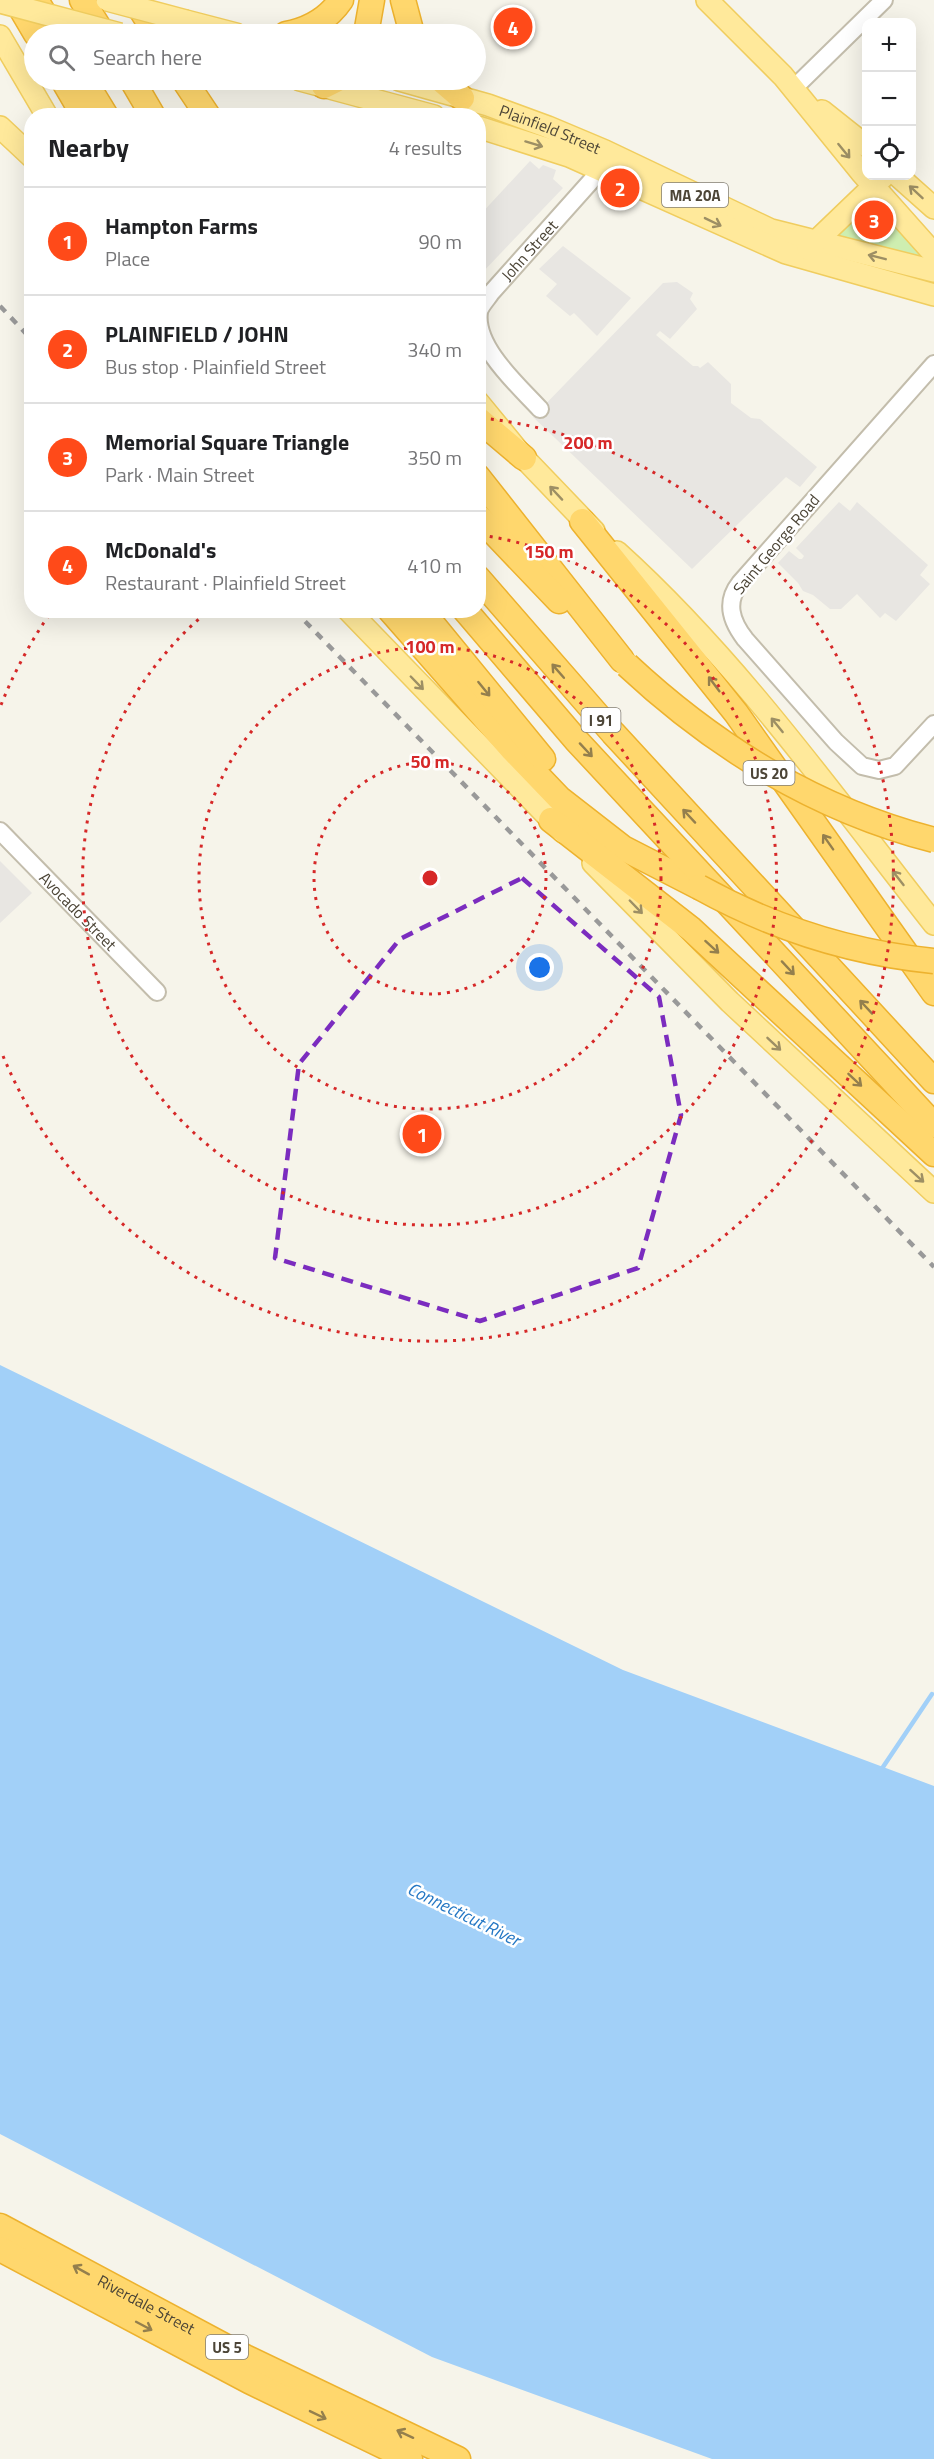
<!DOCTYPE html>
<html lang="en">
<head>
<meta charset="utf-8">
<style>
  :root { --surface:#fff; --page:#f6f6f6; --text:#202124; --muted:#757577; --line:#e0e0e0; --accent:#ff4a19 }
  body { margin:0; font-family:"Titillium Web",sans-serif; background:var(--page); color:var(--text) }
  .controls { position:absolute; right:18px; top:18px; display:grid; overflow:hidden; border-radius:12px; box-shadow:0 6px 24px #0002 }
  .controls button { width:54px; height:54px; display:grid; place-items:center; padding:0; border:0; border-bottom:2px solid var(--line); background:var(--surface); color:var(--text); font:30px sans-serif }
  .you { position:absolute; left:540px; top:968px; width:21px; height:21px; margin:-15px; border:4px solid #fff; border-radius:50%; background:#1a73e8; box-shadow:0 0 0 9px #1a73e833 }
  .badge { display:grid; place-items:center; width:39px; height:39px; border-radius:50%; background:var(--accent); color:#fff; font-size:20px; font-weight:700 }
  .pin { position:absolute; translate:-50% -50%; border:3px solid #fff; box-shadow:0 2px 6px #0006 }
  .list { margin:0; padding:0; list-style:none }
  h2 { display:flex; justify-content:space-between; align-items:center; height:78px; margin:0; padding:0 24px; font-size:26px }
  h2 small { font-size:20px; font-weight:400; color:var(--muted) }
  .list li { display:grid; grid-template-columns:39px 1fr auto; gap:18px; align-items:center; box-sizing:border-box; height:108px; padding:0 24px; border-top:2px solid var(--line) }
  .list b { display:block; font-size:22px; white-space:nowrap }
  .list p { margin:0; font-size:20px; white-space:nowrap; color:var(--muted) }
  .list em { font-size:20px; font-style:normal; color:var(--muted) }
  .icon { flex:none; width:33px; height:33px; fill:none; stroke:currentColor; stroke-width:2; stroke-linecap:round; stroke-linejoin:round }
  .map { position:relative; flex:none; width:934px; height:2459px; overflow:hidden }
  .search { position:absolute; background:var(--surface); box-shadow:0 6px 24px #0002; left:24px; top:24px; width:462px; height:66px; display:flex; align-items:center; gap:15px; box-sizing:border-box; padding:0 21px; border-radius:33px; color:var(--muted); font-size:22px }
  .panel { position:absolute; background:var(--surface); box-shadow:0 6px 24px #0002; left:24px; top:108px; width:462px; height:510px; border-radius:24px }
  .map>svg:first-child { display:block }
  .green { fill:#ceeeb0 }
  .parking { fill:#e8e6e2 }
  .water { fill:#a2d0f8 }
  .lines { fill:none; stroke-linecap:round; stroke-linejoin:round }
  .stream { stroke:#a2d0f8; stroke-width:4.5 }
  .minor-casing { stroke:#c3bdac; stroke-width:20 }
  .major-casing { stroke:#f0cd5f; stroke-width:24 }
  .highway-casing { stroke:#edb22e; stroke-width:27 }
  .minor { stroke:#fff; stroke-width:16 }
  .major { stroke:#ffe99b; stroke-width:21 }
  .highway { stroke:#ffd76d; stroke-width:24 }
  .rail { stroke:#999; stroke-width:4.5; stroke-dasharray:8 8; stroke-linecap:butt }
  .major-bridge-casing { stroke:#f0cd5f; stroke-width:24; stroke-linecap:butt }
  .highway-bridge-casing { stroke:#edb22e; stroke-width:27; stroke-linecap:butt }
  .major-bridge { stroke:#ffe99b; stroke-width:21 }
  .highway-bridge { stroke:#ffd76d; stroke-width:24 }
  .oneway { stroke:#9d8f64 }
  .oneway2 { stroke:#947f4d }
  .marked { fill:none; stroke:#7b2cbf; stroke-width:4.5; stroke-dasharray:12 8; stroke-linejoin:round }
  .ring { fill:none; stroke:#d62828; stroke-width:3; stroke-dasharray:3 6 }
  .labels { text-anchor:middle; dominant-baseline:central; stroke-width:5; stroke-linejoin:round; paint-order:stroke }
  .shield { fill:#fff; stroke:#827d73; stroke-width:1.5 }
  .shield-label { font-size:15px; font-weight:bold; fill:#4c4537 }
  .street-label { font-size:16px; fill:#4c4537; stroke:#fff }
  .water-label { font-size:18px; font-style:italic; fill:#2477c4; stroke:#fff }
  .centre { fill:#d62828; stroke:#fff; stroke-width:3 }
  .ring-label { font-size:18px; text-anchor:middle; font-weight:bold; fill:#d62828; stroke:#fff; stroke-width:5; stroke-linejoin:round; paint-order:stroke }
</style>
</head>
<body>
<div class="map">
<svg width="934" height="2459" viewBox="0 0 934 2459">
  <rect width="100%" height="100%" fill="#f6f4ea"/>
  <!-- green -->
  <path class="green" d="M881 204 931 259 840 240 839 235 868 205Z"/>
  <!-- parking -->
  <path class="parking" d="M530 161 539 169 543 165 556 170 553 179 563 188 479 276V216Z
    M563 246 631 298 597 336 574 313 570 316 546 296 557 284 539 269Z
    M677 282 693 293 690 299 697 309 670 339 660 331 656 335 693 366H698L700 368 708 362 731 384V403L751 418 760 419 817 467 800 487 786 477 692 569 533 417 663 283Z
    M839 502 850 511 857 502 928 565 920 575 930 584 896 621 885 613 880 618 857 594 841 609H830L813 595 803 591 798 583 778 563 789 551 799 559H802L804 556 796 548Z
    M0 861 32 893 0 923Z"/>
  <!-- water -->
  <path class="water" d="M0 1365 623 1670 934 1786V2459H712L432 2357 0 2134Z"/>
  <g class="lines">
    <!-- stream -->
    <path class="stream" d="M883 1767 932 1694"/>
    <defs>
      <g id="minor">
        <path d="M793 89 884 0"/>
        <path d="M934 364 740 583C725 602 731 621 745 639L836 742 862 766 879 770 895 766 934 724"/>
        <path id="s1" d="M540 409C519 386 474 347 479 312 480 306 488 298 491 293L608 162"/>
        <path id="s2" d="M0 831 157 992"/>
      </g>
      <g id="major">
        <path d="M707 0 783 76 861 172 934 254"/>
        <path d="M186 21 236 34"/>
        <path d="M0 36 47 116"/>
        <path d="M300 80 434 116"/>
        <path id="s3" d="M399 80 488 105 548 127 605 151 771 230 934 271"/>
        <path d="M822 111 866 146"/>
        <path d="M0 127 32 157"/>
        <path d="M478 127 569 156 786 253 934 295"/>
        <path d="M898 176 934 208"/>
        <path d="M808 249 883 177"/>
        <path d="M478 402 524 458 594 531"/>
        <path d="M617 552C737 660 835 798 934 924"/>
        <path d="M348 610 563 832"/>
        <path d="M593 863 730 1002 934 1192"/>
      </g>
      <g id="highway">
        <path d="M16 0 36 34"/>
        <path d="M36 0 56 34"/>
        <path d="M82 0 103 34"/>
        <path d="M135 0 156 34"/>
        <path d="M403 0 412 34"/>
        <path d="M286 34C308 30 328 19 341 0"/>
        <path d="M366 34 372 0"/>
        <path d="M63 80 84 116"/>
        <path d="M84 80 106 116"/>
        <path d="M132 80 153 116"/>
        <path d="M184 80 208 116"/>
        <path d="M441 80 462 98"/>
        <path d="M324 86 336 80"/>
        <path d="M478 419 524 458"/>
        <path d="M478 477 622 660"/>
        <path d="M478 516 559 601"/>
        <path d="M582 521 736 713 934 993"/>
        <path d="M478 578 613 733 934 1081"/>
        <path d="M390 610 513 750 560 799 623 848 699 887"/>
        <path d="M421 610 543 759"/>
        <path d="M465 610 576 740 934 1125"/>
        <path d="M551 820 691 929 934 1154"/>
        <path id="s4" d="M0 2226 245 2357 458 2459"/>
        <path d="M0 2249 249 2381 410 2459"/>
      </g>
    </defs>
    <!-- minor casing -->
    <use href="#minor" class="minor-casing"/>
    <!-- major casing -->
    <use href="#major" class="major-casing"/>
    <!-- highway casing -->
    <use href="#highway" class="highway-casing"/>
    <!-- minor -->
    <use href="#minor" class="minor"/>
    <!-- major -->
    <use href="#major" class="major"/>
    <!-- highway -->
    <use href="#highway" class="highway"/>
    <!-- rail -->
    <path class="rail" d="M0 306 32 340
      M294 610 934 1267"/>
    <defs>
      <path id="major-bridge" d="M107 0 186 21
        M0 2 120 34"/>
      <path id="highway-bridge" d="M627 665C715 747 817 810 934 840
        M699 887C773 928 850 953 934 961"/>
    </defs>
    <!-- major-bridge casing -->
    <use href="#major-bridge" class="major-bridge-casing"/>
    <!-- highway-bridge casing -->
    <use href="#highway-bridge" class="highway-bridge-casing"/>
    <!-- major-bridge -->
    <use href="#major-bridge" class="major-bridge"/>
    <!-- highway-bridge -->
    <use href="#highway-bridge" class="highway-bridge"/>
  </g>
  <!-- one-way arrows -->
  <defs><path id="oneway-shaft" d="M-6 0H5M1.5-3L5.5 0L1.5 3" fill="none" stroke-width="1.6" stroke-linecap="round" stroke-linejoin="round" transform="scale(1.5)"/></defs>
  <g class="oneway">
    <use href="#oneway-shaft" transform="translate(534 144) rotate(17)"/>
    <use href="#oneway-shaft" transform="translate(844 151) rotate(51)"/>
    <use href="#oneway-shaft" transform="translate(916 192) rotate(-137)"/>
    <use href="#oneway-shaft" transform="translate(713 222) rotate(26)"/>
    <use href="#oneway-shaft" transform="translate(877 257) rotate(-166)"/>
    <use href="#oneway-shaft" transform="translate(556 493) rotate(-133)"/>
    <use href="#oneway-shaft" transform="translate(417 683) rotate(46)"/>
    <use href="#oneway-shaft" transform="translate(777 725) rotate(-129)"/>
    <use href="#oneway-shaft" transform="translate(898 878) rotate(-128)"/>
    <use href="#oneway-shaft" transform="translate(636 907) rotate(46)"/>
    <use href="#oneway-shaft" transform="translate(774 1044) rotate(43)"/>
    <use href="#oneway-shaft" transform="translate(917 1176) rotate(42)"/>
  </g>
  <g class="oneway2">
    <use href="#oneway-shaft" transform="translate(558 671) rotate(-131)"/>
    <use href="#oneway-shaft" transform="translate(714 684) rotate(-127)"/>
    <use href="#oneway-shaft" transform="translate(484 689) rotate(51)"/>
    <use href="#oneway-shaft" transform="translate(586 750) rotate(47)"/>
    <use href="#oneway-shaft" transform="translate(689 816) rotate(-133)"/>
    <use href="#oneway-shaft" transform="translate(828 842) rotate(-125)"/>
    <use href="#oneway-shaft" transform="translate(712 947) rotate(42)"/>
    <use href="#oneway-shaft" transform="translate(788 968) rotate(47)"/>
    <use href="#oneway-shaft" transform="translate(866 1007) rotate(-133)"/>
    <use href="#oneway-shaft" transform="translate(855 1080) rotate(43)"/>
    <use href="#oneway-shaft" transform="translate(81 2270) rotate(-151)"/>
    <use href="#oneway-shaft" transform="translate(144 2326) rotate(28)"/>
    <use href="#oneway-shaft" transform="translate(318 2415) rotate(26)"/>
    <use href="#oneway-shaft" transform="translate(405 2434) rotate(-155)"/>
  </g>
  <!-- marked area -->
  <path class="marked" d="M522 878 659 997 681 1115 638 1268 480 1321 275 1258 299 1064 400 939Z"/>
  <!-- distance rings -->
  <g class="ring">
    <circle cx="430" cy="878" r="116"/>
    <circle cx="430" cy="878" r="231"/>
    <path d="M481 535A347 347 0 1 1 207 612"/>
    <path d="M1 705A463 463 0 0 1 51 612M482 418A463 463 0 1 1 1 1051"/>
  </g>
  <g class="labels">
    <!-- shield labels -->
    <g class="shield">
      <rect x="662" y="183" width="66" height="24" rx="4.5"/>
      <rect x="581.5" y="708" width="39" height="24" rx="4.5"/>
      <rect x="743.5" y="761" width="51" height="24" rx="4.5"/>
      <rect x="206" y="2335" width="42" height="24" rx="4.5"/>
    </g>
    <g class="shield-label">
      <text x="695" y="195">MA 20A</text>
      <text x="601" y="720">I 91</text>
      <text x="769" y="773">US 20</text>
      <text x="227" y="2347">US 5</text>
    </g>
    <!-- street labels -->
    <g class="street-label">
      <text stroke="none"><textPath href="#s3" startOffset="159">Plainfield Street</textPath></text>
      <text stroke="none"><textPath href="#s1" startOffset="198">John Street</textPath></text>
      <text transform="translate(776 544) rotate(-50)">Saint George Road</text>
      <text stroke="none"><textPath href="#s2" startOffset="112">Avocado Street</textPath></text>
      <text stroke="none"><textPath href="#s4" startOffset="166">Riverdale Street</textPath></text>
    </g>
    <!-- water labels -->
    <g class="water-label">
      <text transform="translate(464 1914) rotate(26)">Connecticut River</text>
    </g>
  </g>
  <circle cx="430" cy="878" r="9" class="centre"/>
  <g class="ring-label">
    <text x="588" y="449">200 m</text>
    <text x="549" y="558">150 m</text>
    <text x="430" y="653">100 m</text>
    <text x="430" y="768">50 m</text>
  </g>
</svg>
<div class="controls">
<button>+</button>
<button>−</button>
<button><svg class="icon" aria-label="locate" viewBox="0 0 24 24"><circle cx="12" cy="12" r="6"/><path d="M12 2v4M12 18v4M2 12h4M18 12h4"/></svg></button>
</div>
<div class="you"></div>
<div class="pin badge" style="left:422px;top:1134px">1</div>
<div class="pin badge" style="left:620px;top:188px">2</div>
<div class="pin badge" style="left:874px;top:220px">3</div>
<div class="pin badge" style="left:513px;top:27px">4</div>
<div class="search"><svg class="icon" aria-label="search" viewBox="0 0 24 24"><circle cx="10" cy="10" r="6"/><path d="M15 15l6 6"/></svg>Search here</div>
<section class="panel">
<h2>Nearby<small>4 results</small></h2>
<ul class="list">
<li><span class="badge">1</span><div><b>Hampton Farms</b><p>Place</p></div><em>90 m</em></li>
<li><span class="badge">2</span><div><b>PLAINFIELD / JOHN</b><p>Bus stop · Plainfield Street</p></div><em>340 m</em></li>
<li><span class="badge">3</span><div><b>Memorial Square Triangle</b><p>Park · Main Street</p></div><em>350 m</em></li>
<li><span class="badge">4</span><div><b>McDonald's</b><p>Restaurant · Plainfield Street</p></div><em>410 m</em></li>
</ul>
</section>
</div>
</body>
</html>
